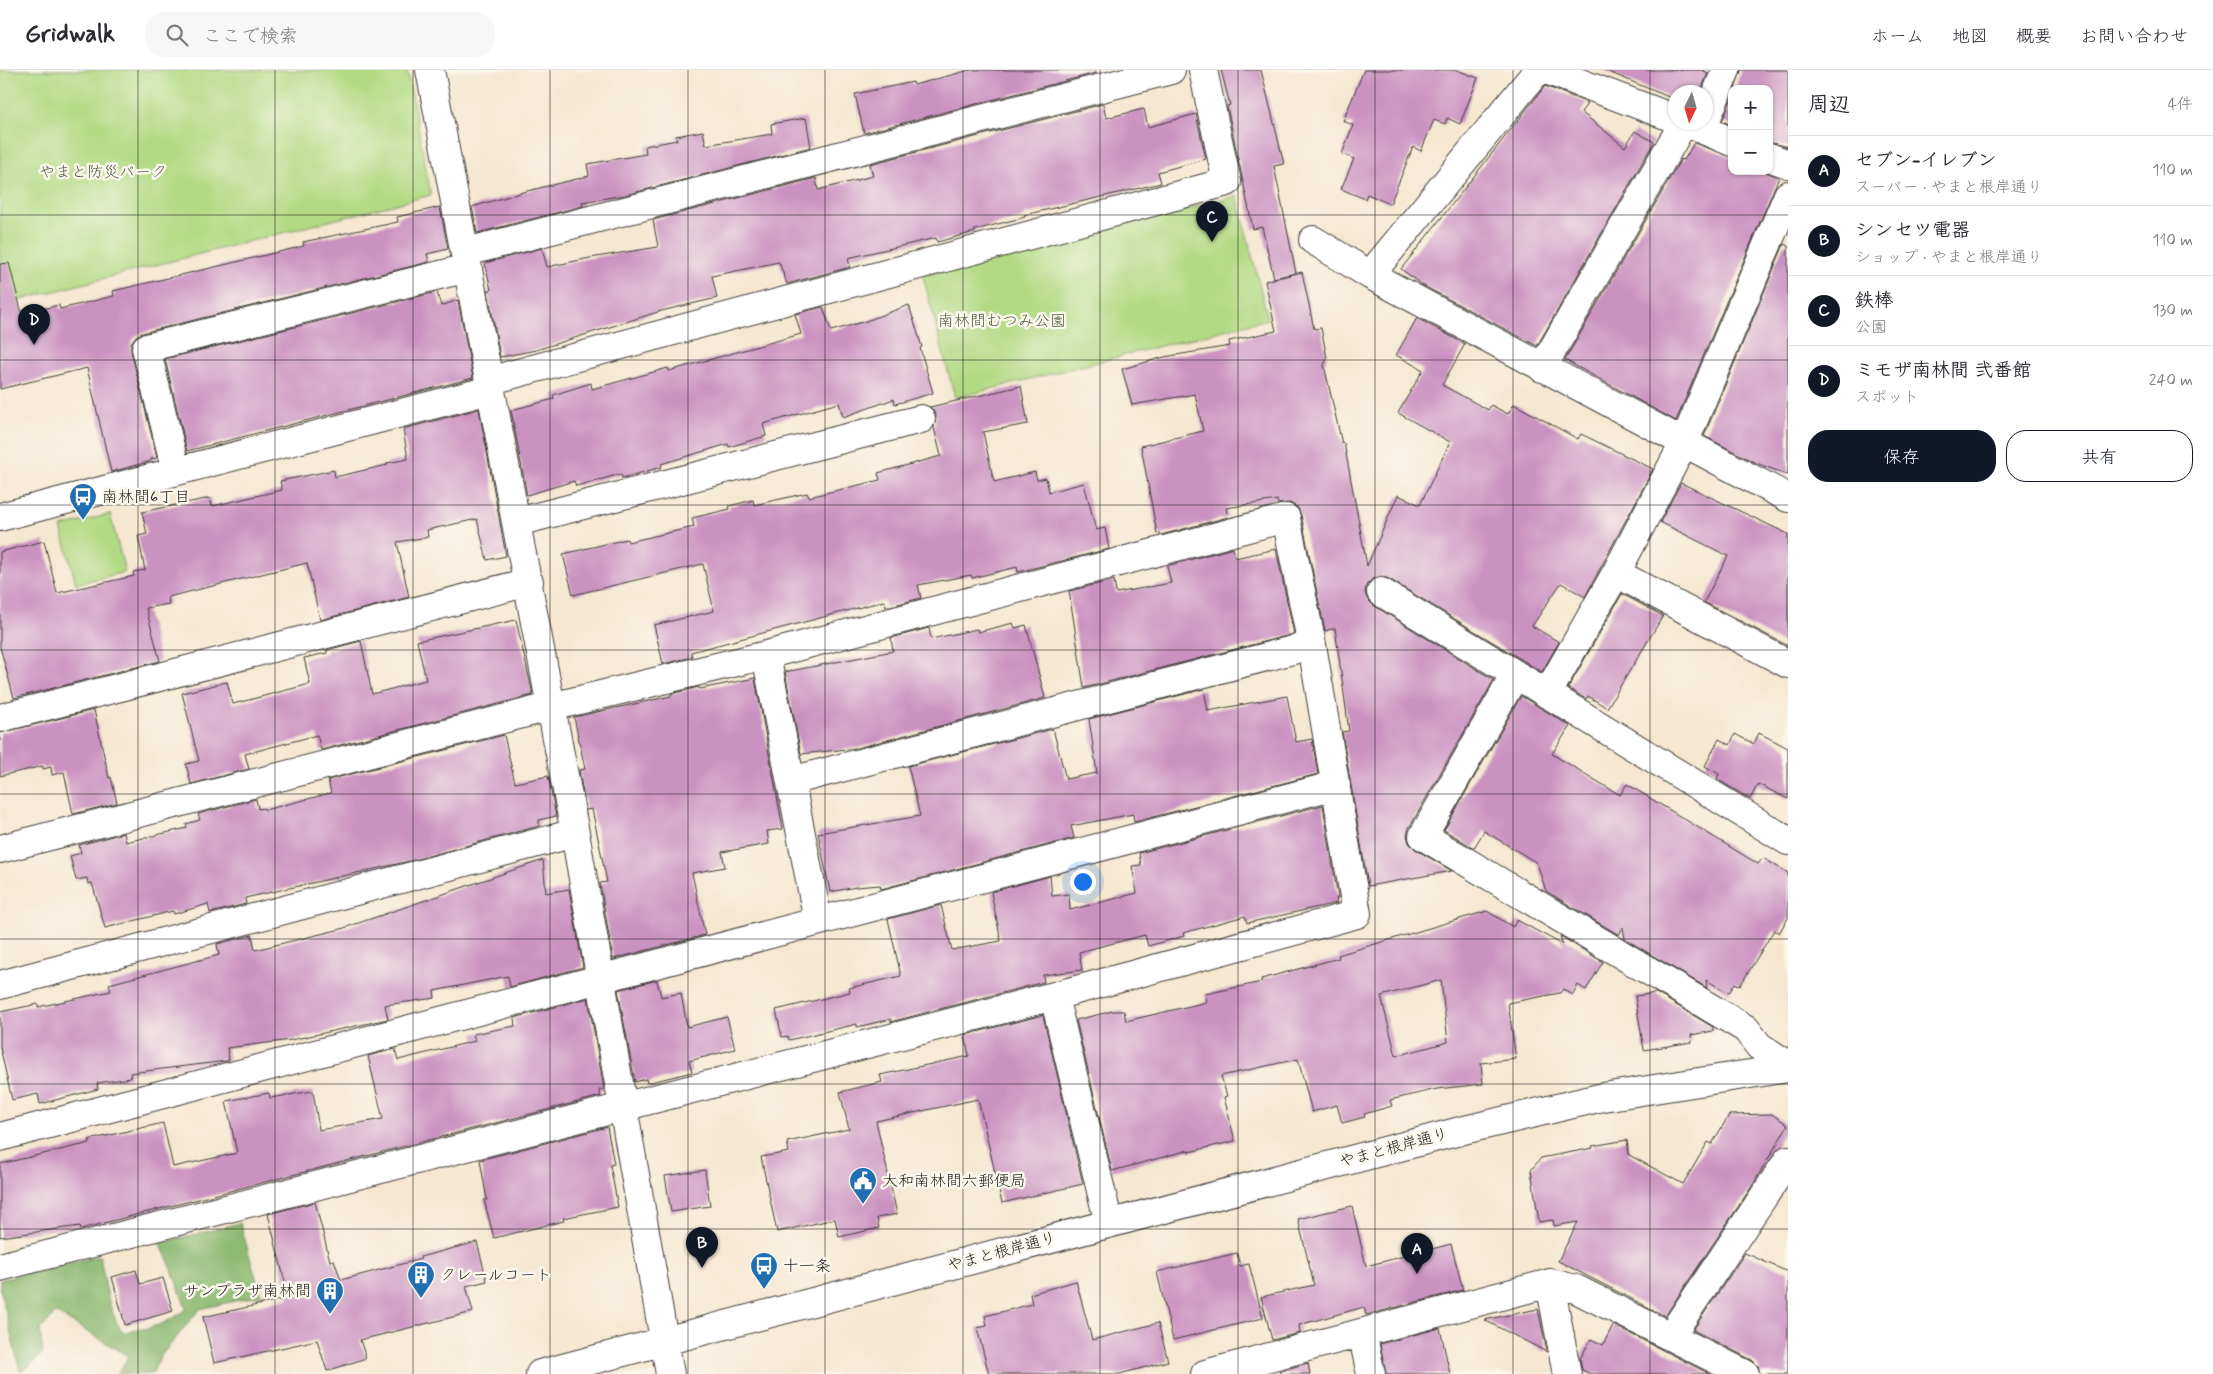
<!DOCTYPE html>
<html lang="ja">
<head>
<meta charset="utf-8">
<style>
  :root { --surface:#fff; --page:#f7f7f7; --text:#2b2b33; --muted:#7c7c81; --line:#e1e1e2; --accent:#111827 }
  body { margin:0; font-family:Mynerve,"Klee One",sans-serif; background:var(--page); color:var(--text) }
  .controls { position:absolute; right:15px; top:15px; display:grid; overflow:hidden; border-radius:10px; box-shadow:0 1px 4px #0004 }
  .controls button { width:45px; height:45px; display:grid; place-items:center; padding:0; border:0; border-bottom:1px solid var(--line); background:var(--surface); color:var(--text); font:25px sans-serif }
  .compass { position:absolute; left:1668px; top:15px; width:45px; height:45px; border-radius:50%; background:var(--surface); box-shadow:0 1px 4px #0004; rotate:185deg }
  .you { position:absolute; left:1082px; top:811px; width:18px; height:18px; margin:-12px; border:4px solid #fff; border-radius:50%; background:#1a73e8; box-shadow:0 0 0 8px #1a73e833 }
  .badge { display:grid; place-items:center; width:32px; height:32px; border-radius:50%; background:var(--accent); color:#fff; font-size:16px; font-weight:700 }
  .pin { position:absolute; translate:-50% -41px; filter:drop-shadow(0 1px 2px #0008) }
  .pin::after { content:''; position:absolute; top:26px; width:18px; height:15px; background:inherit; clip-path:polygon(0 0,100% 0,50% 100%) }
  .list { margin:0; padding:0; list-style:none }
  h2 { display:flex; justify-content:space-between; align-items:center; height:65px; margin:0; padding:0 20px; font-size:21px }
  h2 small { font-size:16px; font-weight:400; color:var(--muted) }
  .list li { display:grid; grid-template-columns:32px 1fr auto; gap:15px; align-items:center; box-sizing:border-box; height:70px; padding:0 20px; border-top:1px solid var(--line) }
  .list b { display:block; font-size:19px; white-space:nowrap }
  .list p { margin:0; font-size:16px; white-space:nowrap; color:var(--muted) }
  .list em { font-size:16px; font-style:normal; color:var(--muted) }
  .actions { display:flex; gap:10px; padding:15px 20px }
  .actions a { flex:1; padding:11px 0; border:1px solid var(--accent); border-radius:20px; text-align:center; font-size:18px; color:var(--accent) }
  .actions .main { background:var(--accent); color:#fff }
  .icon { flex:none; width:28px; height:28px; fill:none; stroke:currentColor; stroke-width:2; stroke-linecap:round; stroke-linejoin:round }
  .map { position:relative; flex:none; width:1788px; height:1304px; overflow:hidden }
  header { display:flex; align-items:center; gap:30px; box-sizing:border-box; height:70px; padding:0 25px; background:var(--surface); border-bottom:1px solid var(--line) }
  header strong { font-size:24px }
  nav { display:flex; gap:28px; margin-inline-start:auto; font-size:18px }
  .search { width:350px; height:45px; background:var(--page); display:flex; align-items:center; gap:12px; box-sizing:border-box; padding:0 18px; border-radius:20px; color:var(--muted); font-size:19px }
  main { display:flex }
  aside { flex:1; background:var(--surface) }
  .map>svg:first-child { display:block }
  .green { fill:#b2da84; stroke:#677b50 }
  .forest { fill:#8dba72; stroke:#546b47 }
  .building { fill:#ca92c1; fill-rule:evenodd }
  .lines { fill:none; stroke-linecap:round; stroke-linejoin:round }
  .minor-casing { stroke:#3d3a37; stroke-width:30 }
  .minor { stroke:#fff; stroke-width:28 }
  .grid { fill:none; stroke:#1c1c1c; stroke-width:1; stroke-opacity:0.55 }
  .labels { text-anchor:middle; dominant-baseline:central; stroke-width:5; stroke-linejoin:round; paint-order:stroke }
  .park-label { font-size:16px; fill:#505e40; stroke:#fbf7ec }
  .poi-label { font-size:16px; fill:#1c1c1c; stroke:#fbf7ec; text-anchor:start }
  .street-label { font-size:16px; fill:#1c1c1c; stroke:#fbf7ec }
</style>
</head>
<body>
<header>
<strong>Gridwalk</strong>
<div class="search"><svg class="icon" aria-label="search" viewBox="0 0 24 24"><circle cx="10" cy="10" r="6"/><path d="M15 15l6 6"/></svg>ここで検索</div>
<nav><a>ホーム</a><a>地図</a><a>概要</a><a>お問い合わせ</a></nav>
</header>
<main>
<div class="map">
<svg width="1788" height="1304" viewBox="0 0 1788 1304">
  <rect width="100%" height="100%" fill="#fbf7ec"/>
  <filter id="ink" filterUnits="userSpaceOnUse"><feTurbulence type="fractalNoise" baseFrequency=".02" numOctaves="2"/><feDisplacementMap in="SourceGraphic" scale="10" xChannelSelector="R" yChannelSelector="G"/><feConvolveMatrix kernelMatrix="1 2 1 2 8 2 1 2 1" color-interpolation-filters="sRGB"/></filter>
  <filter id="wash" filterUnits="userSpaceOnUse"><feTurbulence type="fractalNoise" baseFrequency=".0096" numOctaves="4" result="noise"/><feDisplacementMap in="SourceGraphic" scale="20" xChannelSelector="R" yChannelSelector="G"/><feGaussianBlur stdDeviation="1.12" result="paint"/><feColorMatrix in="noise" values="0 0 0 0 0 0 0 0 0 0 0 0 0 0 0 0 0 1.4 0 .05"/><feComposite in="paint" operator="in"/></filter>
  <g filter="url(#wash)">
    <rect width="100%" height="100%" fill="#f5e7d0"/>
    <!-- green -->
    <path class="green" d="M0 0H407L431 125 0 235Z
      M1237 126 1268 249 955 328 923 206Z
      M110 444 125 502 76 514 61 457Z"/>
    <!-- forest -->
    <path class="forest" d="M240 1153 261 1225 200 1239 160 1287 152 1304H116L119 1303 128 1286 56 1243 40 1260 43 1283 31 1295 20 1301 0 1218V1210L100 1186C105 1212 108 1240 122 1262 148 1259 165 1256 186 1239L172 1199 160 1173Z"/>
    <g id="blocks">
      <!-- building -->
      <path class="building" d="M970 0H1095L1096 3 864 63 855 24 913 12 914 15Z
        M1221 0H1261L1284 94 1274 96 1296 203 1274 208 1262 157 1253 159 1227 36 1230 35Z
        M1364 0H1457L1478 8 1460 54 1447 48 1445 54 1434 50 1421 81 1413 77 1390 134 1367 124 1365 129 1341 119 1354 89 1342 84 1353 55 1343 51Z
        M1604 0H1702L1708 3 1700 22H1676V30Z
        M1741 0H1788V77L1769 72V19H1735Z
        M1545 16 1588 33 1581 42 1625 77 1635 61 1654 72 1537 276 1422 215 1401 199Z
        M1732 28V55L1722 51Z
        M1103 34 1106 48 1144 39 1148 57 1196 44 1206 89 1158 102 1161 113 1024 145 1025 147 975 160V162L937 172 936 168 848 188 850 197 787 214 779 192 712 206 717 228 661 241 536 280 500 287 488 221 491 220 485 193 542 178 547 197 590 188 658 177 653 150 816 108 818 120 873 106 870 94Z
        M806 48 811 77 625 125 582 132 583 136 477 163 472 137 523 122 589 106 587 94 646 84 645 76 677 70 676 66 703 61 706 75 772 64 771 54Z
        M1694 73 1732 87V101H1763L1779 107 1676 351 1565 290 1681 89 1684 90Z
        M440 137 448 179 427 184 429 192 142 263 136 266 131 273V281L157 388 151 389V391L111 402 87 298 0 319V194L9 193 22 244 59 235 60 239 114 226 113 221 304 176 303 172 398 152 397 147Z
        M1784 174 1788 176V405L1756 393 1704 366Z
        M1302 202 1314 259 1321 258 1327 288 1324 295 1342 374 1344 373 1367 496 1398 425 1420 435 1450 372 1398 343 1423 300 1396 285 1417 248 1465 274 1442 315 1488 340 1491 335 1508 344 1514 334 1578 369 1581 364 1653 399 1585 527 1561 513 1532 556 1559 572 1542 602 1389 509 1382 506 1374 508 1367 514 1365 522 1367 529 1373 535 1494 610 1409 758 1407 765 1409 773 1415 779 1452 801 1368 816 1342 662 1349 661 1335 558 1325 561 1301 445 1298 438 1290 433 1278 434 1277 430 1226 438 1228 447 1161 465 1160 463 1157 464 1141 376 1203 361 1195 324 1132 335 1122 299 1164 287 1230 276 1229 271 1276 261 1265 211Z
        M437 222 441 236 458 230 473 308 187 381 165 289Z
        M909 235 922 277 920 278 933 323 895 334 894 329 843 347 839 333 763 354 766 366 729 377 728 374 661 394 662 397 622 408 621 404 576 416 574 411 527 425 511 340 554 329 553 325 591 313 592 319 668 298 669 301 801 264 795 244 823 237 831 261 866 251Z
        M1021 316 1028 354 983 362 994 412 1035 402 1037 410 1046 408 1049 422 1084 413 1096 460 1105 458 1109 479 1018 502 1017 497 972 508 971 505 918 515 921 528 886 537 884 531 691 582 692 587 663 594 654 555 714 541 703 494 573 525 563 484 627 469 628 472 694 457 692 448 730 439 729 436 753 430 754 435 807 423 809 427 880 410 878 403 941 386 934 358 936 346 930 337Z
        M479 339 506 486 487 490 477 449 427 460 428 467 397 472 409 527 320 550 307 493 168 527 169 534 146 538 160 591 14 628 0 577V482L44 471 57 523 134 506 133 502 145 500 138 466 147 464 142 442 210 428 212 436 230 432 282 420 280 411 334 400 335 407 387 395V393L408 389 403 359Z
        M1681 413 1788 464V576L1704 532 1728 486 1660 452Z
        M1233 478 1235 488 1276 479 1294 564 1084 618 1069 521 1114 510 1116 523 1171 513 1167 496Z
        M1622 524 1663 546 1607 638 1588 626 1586 629 1568 618Z
        M516 550 533 625 321 680 317 665 245 684 249 699 191 714 186 694 199 691 182 623 227 612 233 634 310 614 304 588 327 583V580L361 571 372 624 426 610 417 571Z
        M1013 553 1015 558 1026 555 1045 628 857 678 801 684 785 602 893 581 891 568 929 558 931 569 977 559 978 562Z
        M755 608 783 759 767 761 769 774 722 782 725 797 692 803 705 865 613 889 600 813 607 812 592 739 586 740 579 700 585 699 574 647 671 626V624L699 617 700 619Z
        M1204 619 1208 641 1287 626 1296 672 1312 669 1318 704 1134 752 1133 744 1071 756 1074 768 881 819 880 815 856 817 830 822 818 763 920 746 908 696 1053 659 1066 709 1097 703 1089 649Z
        M1521 626 1570 656 1552 684 1620 725 1627 714 1758 794 1763 788 1788 803V848L1779 863 1774 860 1740 916 1735 913 1729 923 1706 910 1707 918 1625 869 1623 857 1619 865 1546 821 1537 793 1484 761 1474 778 1444 760Z
        M94 640 109 708 111 707 117 733 73 744 64 702 52 705 51 697 43 699V696L0 706V663Z
        M1759 663 1788 678V729L1758 714 1750 729 1717 709 1719 704 1705 696 1719 669 1730 675 1735 664 1754 674Z
        M504 665 515 713 548 706 556 746 539 750V756L410 791 245 828 246 834 210 843 208 834 174 844 173 841 105 858 92 813 88 814 87 808 76 810 70 786 81 783 79 775 124 763 126 772 187 758 186 754 200 750 198 744 256 729 258 739 264 738 265 740 331 723 328 710Z
        M1323 735 1338 828H1336L1337 833 1247 853 1245 846 1183 863 1184 866 1148 876 1145 865 1079 882 1082 900 1043 905 1044 912 894 951 891 952V949L857 957V954L789 970 788 966 782 967 776 940 850 922 849 918 901 906 888 849 941 835 952 880 1001 871 991 822 1050 806 1052 826 1069 824 1070 840 1137 823 1132 796 1141 795 1139 783Z
        M543 790 546 823 569 819 583 897 510 917 508 906 434 921 435 928 385 935 388 949 291 970 227 978 229 990 227 991 130 1003 131 1008 97 1013 98 1019 40 1034 38 1024 12 1030 0 977V942L38 934V937L111 921 109 914 219 885 217 874 252 865 255 880 341 859Z
        M1487 841 1513 857 1517 850 1563 875 1560 866 1603 892 1586 920 1578 915 1573 925 1563 919 1560 923 1508 933 1516 989 1481 993 1483 1014 1437 1019 1390 1030 1392 1036 1364 1044 1365 1047 1342 1053 1337 1035 1312 1042 1298 989 1221 1006 1227 1026 1224 1027 1235 1071 1189 1082V1080L1112 1101 1076 950 1113 941H1124L1126 951 1207 932 1205 924 1262 912 1261 909 1339 888 1338 885ZM1441 910 1448 972 1396 986 1381 926Z
        M657 910 661 927 681 923 687 957 727 947 735 979 689 991 692 1002 647 1013 646 1009 635 1012 618 920Z
        M1656 923 1713 957V961L1691 965 1692 972 1644 980 1635 926Z
        M588 928 604 1019 599 1020 601 1026 81 1159 80 1156 0 1167V1094L90 1073 89 1070 163 1053 173 1097 237 1083 226 1031 269 1023 270 1028 313 1021 319 1060 383 1049 368 986 395 979 398 990 475 971 473 964 515 956 514 948Z
        M1043 945 1083 1114 1002 1133 978 1029 876 1051 897 1144 877 1148 879 1158 839 1167 835 1149 777 1162 761 1087 789 1082 787 1072 849 1059 840 1022 882 1012 880 1005 969 986 965 965Z
        M1772 1044 1788 1055 1754 1113 1665 1246 1558 1191 1578 1152 1554 1156 1553 1150 1539 1152 1531 1100 1541 1088 1593 1078 1592 1076 1627 1070 1629 1085 1683 1114 1708 1072 1712 1074 1729 1045Z
        M607 1057 614 1094 610 1095 618 1137 563 1148 564 1151 494 1168 484 1130H487L480 1090Z
        M705 1100 710 1136 671 1142 665 1106Z
        M315 1132 330 1191 334 1190 341 1210 421 1189 420 1187 477 1172 487 1211 466 1216 473 1242 360 1270 366 1288 327 1301 317 1270 214 1293 203 1247 289 1228 268 1144Z
        M1352 1136 1366 1196 1451 1174 1463 1220 1366 1245 1364 1237 1299 1255 1300 1263 1272 1270 1261 1227 1314 1215 1298 1149Z
        M1237 1183 1240 1196 1249 1194 1263 1248 1173 1270 1157 1202Z
        M1745 1183 1788 1202V1304H1760L1758 1296 1752 1290 1693 1260Z
        M136 1200 140 1214 163 1208 173 1241 125 1255 112 1207Z
        M1076 1211 1092 1270 1158 1253 1168 1291 1120 1304H989L977 1258 987 1256 985 1246 1032 1234 1030 1224Z
        M1538 1239 1547 1282 1484 1250Z
        M1613 1255 1710 1304H1590L1582 1300 1580 1289 1591 1269 1603 1275Z
        M1440 1258 1450 1304H1386L1380 1274Z
        M1308 1293 1310 1304H1280L1279 1301Z"/>
    </g>
  </g>
  <g filter="url(#ink)">
    <use href="#blocks" fill-opacity="0" stroke="#3d3a37" stroke-width="1"/>
    <g class="lines">
      <defs>
        <path id="minor" d="M430 0 575 763 670 1304
          M1546 0 1676 49
          M1706 50 1726 0
          M1685 52 1732 72
          M1769 87 1788 94
          M1313 170 1370 205 1788 428
          M466 182 1171 0
          M1370 205 1538 0
          M1542 298 1684 52
          M488 311 1227 112 1203 0
          M176 401 146 278 468 198
          M0 447 490 320
          M517 452 921 349
          M1616 503 1788 594
          M1381 522 1788 771
          M766 585 818 851
          M1515 605 1423 766 1746 959 1759 976 1788 995
          M1547 624 1616 503 1684 373 1788 125
          M0 648 529 512
          M791 711 1312 575
          M0 779 538 640 766 585 1286 448 1312 575 1357 844 1054 926 0 1197
          M0 915 575 763
          M1054 926 1109 1154
          M0 1067 1336 715
          M1550 1213 1567 1304
          M1362 1263 1371 1304
          M1671 1265 1788 1090
          M540 1304 1464 1060 1603 1027 1788 998
          M1205 1304 1550 1213 1576 1219 1745 1304"/>
      </defs>
      <!-- minor casing -->
      <use href="#minor" class="minor-casing"/>
      <!-- minor -->
      <use href="#minor" class="minor"/>
    </g>
  </g>
  <!-- grid -->
  <path class="grid" d="M138 0V1304M275 0V1304M413 0V1304M550 0V1304M688 0V1304M825 0V1304M963 0V1304M1100 0V1304M1238 0V1304M1375 0V1304M1513 0V1304M1650 0V1304M0 145H1788M0 290H1788M0 435H1788M0 580H1788M0 724H1788M0 869H1788M0 1014H1788M0 1159H1788"/>
  <!-- icons -->
  <defs>
    <symbol id="bus-pin" viewBox="-11 -11 22 30"><path d="M0 17L-7.5 6A9.5 9.5 0 1 1 7.5 6Z" fill="#1f6fb2" stroke="#fbf7ec"/><path d="M-5-6H5V4H4V6H2V4H-2V6H-4V4H-5ZM-3.5-4V0h7V-4ZM-3.5 1.2v1.5H-2V1.2ZM2 1.2v1.5H3.5V1.2Z" fill="#fff"/></symbol>
    <symbol id="civic-pin" viewBox="-11 -11 22 30"><path d="M0 17L-7.5 6A9.5 9.5 0 1 1 7.5 6Z" fill="#1f6fb2" stroke="#fbf7ec"/><path d="M-.6-6.5H3V-4.5H.6V-3L4-1V1h2V6H-6V1h2V-1L-.6-3ZM-1.2 2.5V6h2.4V2.5Z" fill="#fff"/></symbol>
    <symbol id="building-pin" viewBox="-11 -11 22 30"><path d="M0 17L-7.5 6A9.5 9.5 0 1 1 7.5 6Z" fill="#1f6fb2" stroke="#fbf7ec"/><path d="M-4-6H4V6H1V3H-1V6H-4ZM-2.5-4.3h1.7v1.8h-1.7ZM.8-4.3h1.7v1.8H.8ZM-2.5-1h1.7V.8h-1.7ZM.8-1h1.7V.8H.8Z" fill="#fff"/></symbol>
  </defs>
  <g fill-rule="evenodd">
    <use href="#bus-pin" x="67" y="411" width="32" height="43"/>
    <use href="#civic-pin" x="847" y="1095" width="32" height="43"/>
    <use href="#bus-pin" x="748" y="1180" width="32" height="43"/>
    <use href="#building-pin" x="405" y="1189" width="32" height="43"/>
    <use href="#building-pin" x="314" y="1205" width="32" height="43"/>
  </g>
  <g class="labels">
    <!-- park labels -->
    <g class="park-label">
      <text x="103" y="102">やまと防災パーク</text>
      <text x="1002" y="251">南林間むつみ公園</text>
    </g>
    <!-- poi labels -->
    <g class="poi-label">
      <text x="102" y="427">南林間6丁目</text>
      <text x="882" y="1111">大和南林間六郵便局</text>
      <text x="783" y="1196">十一条</text>
      <text x="440" y="1205">クレールコート</text>
      <text x="311" y="1221" text-anchor="end">サンプラザ南林間</text>
    </g>
    <!-- street labels -->
    <g class="street-label">
      <text transform="translate(1394 1078) rotate(-15)">やまと根岸通り</text>
      <text transform="translate(1002 1182) rotate(-15)">やまと根岸通り</text>
    </g>
  </g>
</svg>
<div class="controls">
<button>+</button>
<button>−</button>
</div>
<svg class="compass" viewBox="-18 -18 36 36"><path d="M0-13l5 13h-10z" fill="#e53935"/><path d="M0 13l5-13h-10z" fill="#7c7c81"/></svg>
<div class="you"></div>
<div class="pin badge" style="left:1417px;top:1204px">A</div>
<div class="pin badge" style="left:702px;top:1198px">B</div>
<div class="pin badge" style="left:1212px;top:172px">C</div>
<div class="pin badge" style="left:34px;top:275px">D</div>
</div>
<aside>
<h2>周辺<small>4件</small></h2>
<ul class="list">
<li><span class="badge">A</span><div><b>セブン-イレブン</b><p>スーパー · やまと根岸通り</p></div><em>110 m</em></li>
<li><span class="badge">B</span><div><b>シンセツ電器</b><p>ショップ · やまと根岸通り</p></div><em>110 m</em></li>
<li><span class="badge">C</span><div><b>鉄棒</b><p>公園</p></div><em>130 m</em></li>
<li><span class="badge">D</span><div><b>ミモザ南林間 弐番館</b><p>スポット</p></div><em>240 m</em></li>
</ul>
<div class="actions"><a class="main">保存</a><a>共有</a></div>
</aside>
</main>
</body>
</html>
